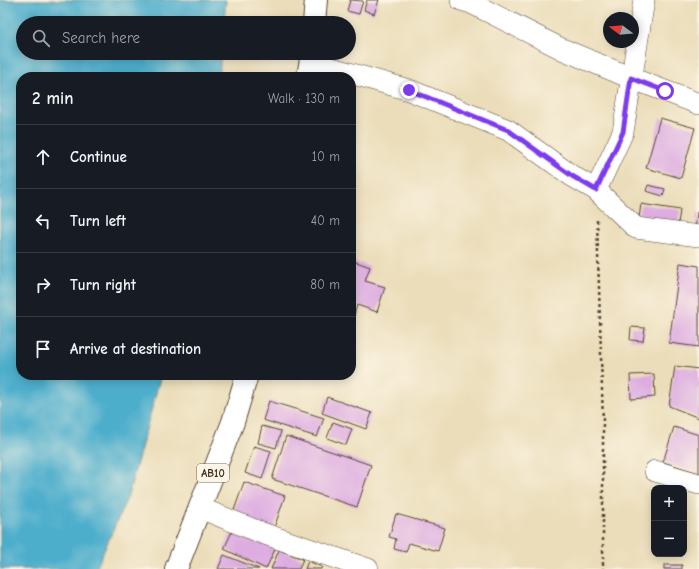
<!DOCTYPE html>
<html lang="en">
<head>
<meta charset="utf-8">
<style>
  :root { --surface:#171b24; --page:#242831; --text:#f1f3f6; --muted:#9ea1a6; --line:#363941 }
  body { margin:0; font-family:"Comic Neue",sans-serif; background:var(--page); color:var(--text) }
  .controls { position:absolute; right:12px; bottom:12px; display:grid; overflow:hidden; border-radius:8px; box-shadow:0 2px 10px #0003 }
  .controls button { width:36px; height:36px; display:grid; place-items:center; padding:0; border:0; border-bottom:1px solid var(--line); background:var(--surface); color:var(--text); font:20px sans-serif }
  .compass { position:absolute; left:603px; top:12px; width:36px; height:36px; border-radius:50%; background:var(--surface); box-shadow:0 2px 10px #0003; rotate:286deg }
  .stop { position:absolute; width:12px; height:12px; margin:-9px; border:3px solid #7c3aed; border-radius:50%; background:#fff }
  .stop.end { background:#7c3aed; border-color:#fff; box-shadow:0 1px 4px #0008 }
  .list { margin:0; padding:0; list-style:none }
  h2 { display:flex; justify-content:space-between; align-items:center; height:52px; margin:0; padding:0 16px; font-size:17px }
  h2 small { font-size:13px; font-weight:400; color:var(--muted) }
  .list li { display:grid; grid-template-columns:26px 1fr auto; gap:12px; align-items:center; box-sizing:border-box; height:64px; padding:0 16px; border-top:1px solid var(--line) }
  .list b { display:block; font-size:15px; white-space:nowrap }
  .list em { font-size:13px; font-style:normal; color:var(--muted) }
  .icon { flex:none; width:22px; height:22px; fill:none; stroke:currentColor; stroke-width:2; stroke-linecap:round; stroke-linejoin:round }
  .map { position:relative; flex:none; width:699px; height:569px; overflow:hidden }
  .search { position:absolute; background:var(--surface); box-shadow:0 2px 10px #0003; left:16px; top:16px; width:340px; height:44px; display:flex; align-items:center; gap:10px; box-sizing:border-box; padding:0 14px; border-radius:22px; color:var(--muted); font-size:15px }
  .panel { position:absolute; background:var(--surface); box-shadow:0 2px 10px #0003; left:16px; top:72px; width:340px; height:308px; border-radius:16px }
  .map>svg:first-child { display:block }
  .water { fill:#4daecc; stroke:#446c75 }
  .building { fill:#ddace1 }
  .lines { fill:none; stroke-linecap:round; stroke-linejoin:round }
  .minor-casing { stroke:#554535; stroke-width:22 }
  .primary-casing { stroke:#554535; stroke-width:24 }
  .path { stroke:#554535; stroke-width:2.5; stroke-dasharray:3 3; stroke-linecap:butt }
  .minor { stroke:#fff; stroke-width:21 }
  .primary { stroke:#fff; stroke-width:22 }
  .route { stroke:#7c3aed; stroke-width:5 }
  .labels { text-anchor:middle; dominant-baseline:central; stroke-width:4; stroke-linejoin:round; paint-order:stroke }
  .shield { fill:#fcf5e5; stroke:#75675a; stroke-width:1 }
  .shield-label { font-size:11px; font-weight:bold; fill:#3b2a1e }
</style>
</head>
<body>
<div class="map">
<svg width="699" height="569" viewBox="0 0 699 569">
  <rect width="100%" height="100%" fill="#fcf5e5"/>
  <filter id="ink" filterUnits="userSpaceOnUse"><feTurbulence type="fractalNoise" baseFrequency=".025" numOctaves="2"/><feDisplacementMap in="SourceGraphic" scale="8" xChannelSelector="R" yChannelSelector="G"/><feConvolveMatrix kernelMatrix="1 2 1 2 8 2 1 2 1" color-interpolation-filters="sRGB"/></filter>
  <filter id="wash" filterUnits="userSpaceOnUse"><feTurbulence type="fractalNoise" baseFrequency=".012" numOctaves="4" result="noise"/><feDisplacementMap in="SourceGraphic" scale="16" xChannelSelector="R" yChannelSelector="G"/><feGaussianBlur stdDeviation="0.9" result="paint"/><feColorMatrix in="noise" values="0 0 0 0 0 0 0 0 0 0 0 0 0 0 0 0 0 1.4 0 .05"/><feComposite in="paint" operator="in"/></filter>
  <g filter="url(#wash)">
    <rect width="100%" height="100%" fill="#ebddb9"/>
    <!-- water -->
    <path class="water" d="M0 0H226L224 23H23V53H221L219 77H21V375H161L128 496 96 569H0Z"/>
    <g id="blocks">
      <!-- building -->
      <path class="building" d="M350 0 363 1 359 14 347 11Z
        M367 0H379L374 14 364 10Z
        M660 118 695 128 681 178 646 168Z
        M648 185 665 189 663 196 646 191Z
        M641 204 680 210 677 231 638 225Z
        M697 212H699V231H695Z
        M351 260 370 267 365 281 385 287 377 312 357 305 353 319H351Z
        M680 263 699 266V347L669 343Z
        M631 327 645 328 643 341 630 340Z
        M675 366 699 369V418L669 406Z
        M654 374 655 397 631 399 630 375Z
        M327 397 372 413 366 429 322 413Z
        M269 401 324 418 317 437 263 420Z
        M333 422 352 429 346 445 327 438Z
        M262 426 281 431 276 448 258 443Z
        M674 427 699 435V473L663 462Z
        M286 436 371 465 357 507 272 479Z
        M254 446 271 451 262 479 245 473Z
        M244 482 285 496 273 531 232 516Z
        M396 514 445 528 438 551 409 543 406 552 394 549 396 539 389 537Z
        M234 527 276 547 266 569 224 549Z
        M279 550 303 559 299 569H271Z
        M224 555 259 569H218Z
        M308 561 322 567 321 569H305Z
        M664 565H682V569H664Z"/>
    </g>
  </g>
  <g filter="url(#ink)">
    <use href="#blocks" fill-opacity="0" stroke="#554535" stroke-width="1"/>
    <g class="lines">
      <defs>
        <path id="minor" d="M461 0 471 3 562 49 631 78 699 104
          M311 62 409 90 508 130 572 176 596 190 636 228 699 236
          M596 190 623 132 644 0
          M655 471 699 484
          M200 508 262 533 368 569"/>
        <path id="primary" d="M314 23 316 0
          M308 77 312 53
          M176 569 233 422 247 375"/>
      </defs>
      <!-- minor casing -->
      <use href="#minor" class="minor-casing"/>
      <!-- primary casing -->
      <use href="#primary" class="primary-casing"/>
      <!-- path -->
      <path class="path" d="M597 220 603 423V569"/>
      <!-- minor -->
      <use href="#minor" class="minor"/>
      <!-- primary -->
      <use href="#primary" class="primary"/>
    </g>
  </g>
  <g class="lines" filter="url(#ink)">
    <!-- route -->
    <path class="route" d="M409 90 508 130 572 176 596 190 623 132 631 78 665 91"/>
  </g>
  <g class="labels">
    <!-- shield labels -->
    <rect class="shield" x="197" y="464" width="32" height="18" rx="3"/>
    <g class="shield-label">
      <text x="213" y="473">AB10</text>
    </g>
  </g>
</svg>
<div class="controls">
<button>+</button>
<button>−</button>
</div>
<svg class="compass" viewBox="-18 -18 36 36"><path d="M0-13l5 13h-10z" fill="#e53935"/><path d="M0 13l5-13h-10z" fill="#9ea1a6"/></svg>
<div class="stop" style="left:665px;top:91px"></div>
<div class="stop end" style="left:409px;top:90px"></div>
<div class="search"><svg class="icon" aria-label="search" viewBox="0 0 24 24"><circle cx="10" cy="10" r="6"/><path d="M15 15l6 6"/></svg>Search here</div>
<section class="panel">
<h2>2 min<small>Walk · 130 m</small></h2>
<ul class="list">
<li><svg class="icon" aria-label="ahead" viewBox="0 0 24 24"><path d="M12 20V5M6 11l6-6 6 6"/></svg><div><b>Continue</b></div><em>10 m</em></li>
<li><svg class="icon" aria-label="left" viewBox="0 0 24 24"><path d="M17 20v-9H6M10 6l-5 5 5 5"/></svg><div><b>Turn left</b></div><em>40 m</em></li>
<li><svg class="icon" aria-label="right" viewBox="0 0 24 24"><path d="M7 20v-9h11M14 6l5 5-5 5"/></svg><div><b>Turn right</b></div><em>80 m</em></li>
<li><svg class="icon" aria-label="arrive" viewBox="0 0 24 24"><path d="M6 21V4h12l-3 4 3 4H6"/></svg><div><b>Arrive at destination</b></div></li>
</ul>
</section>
</div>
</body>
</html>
